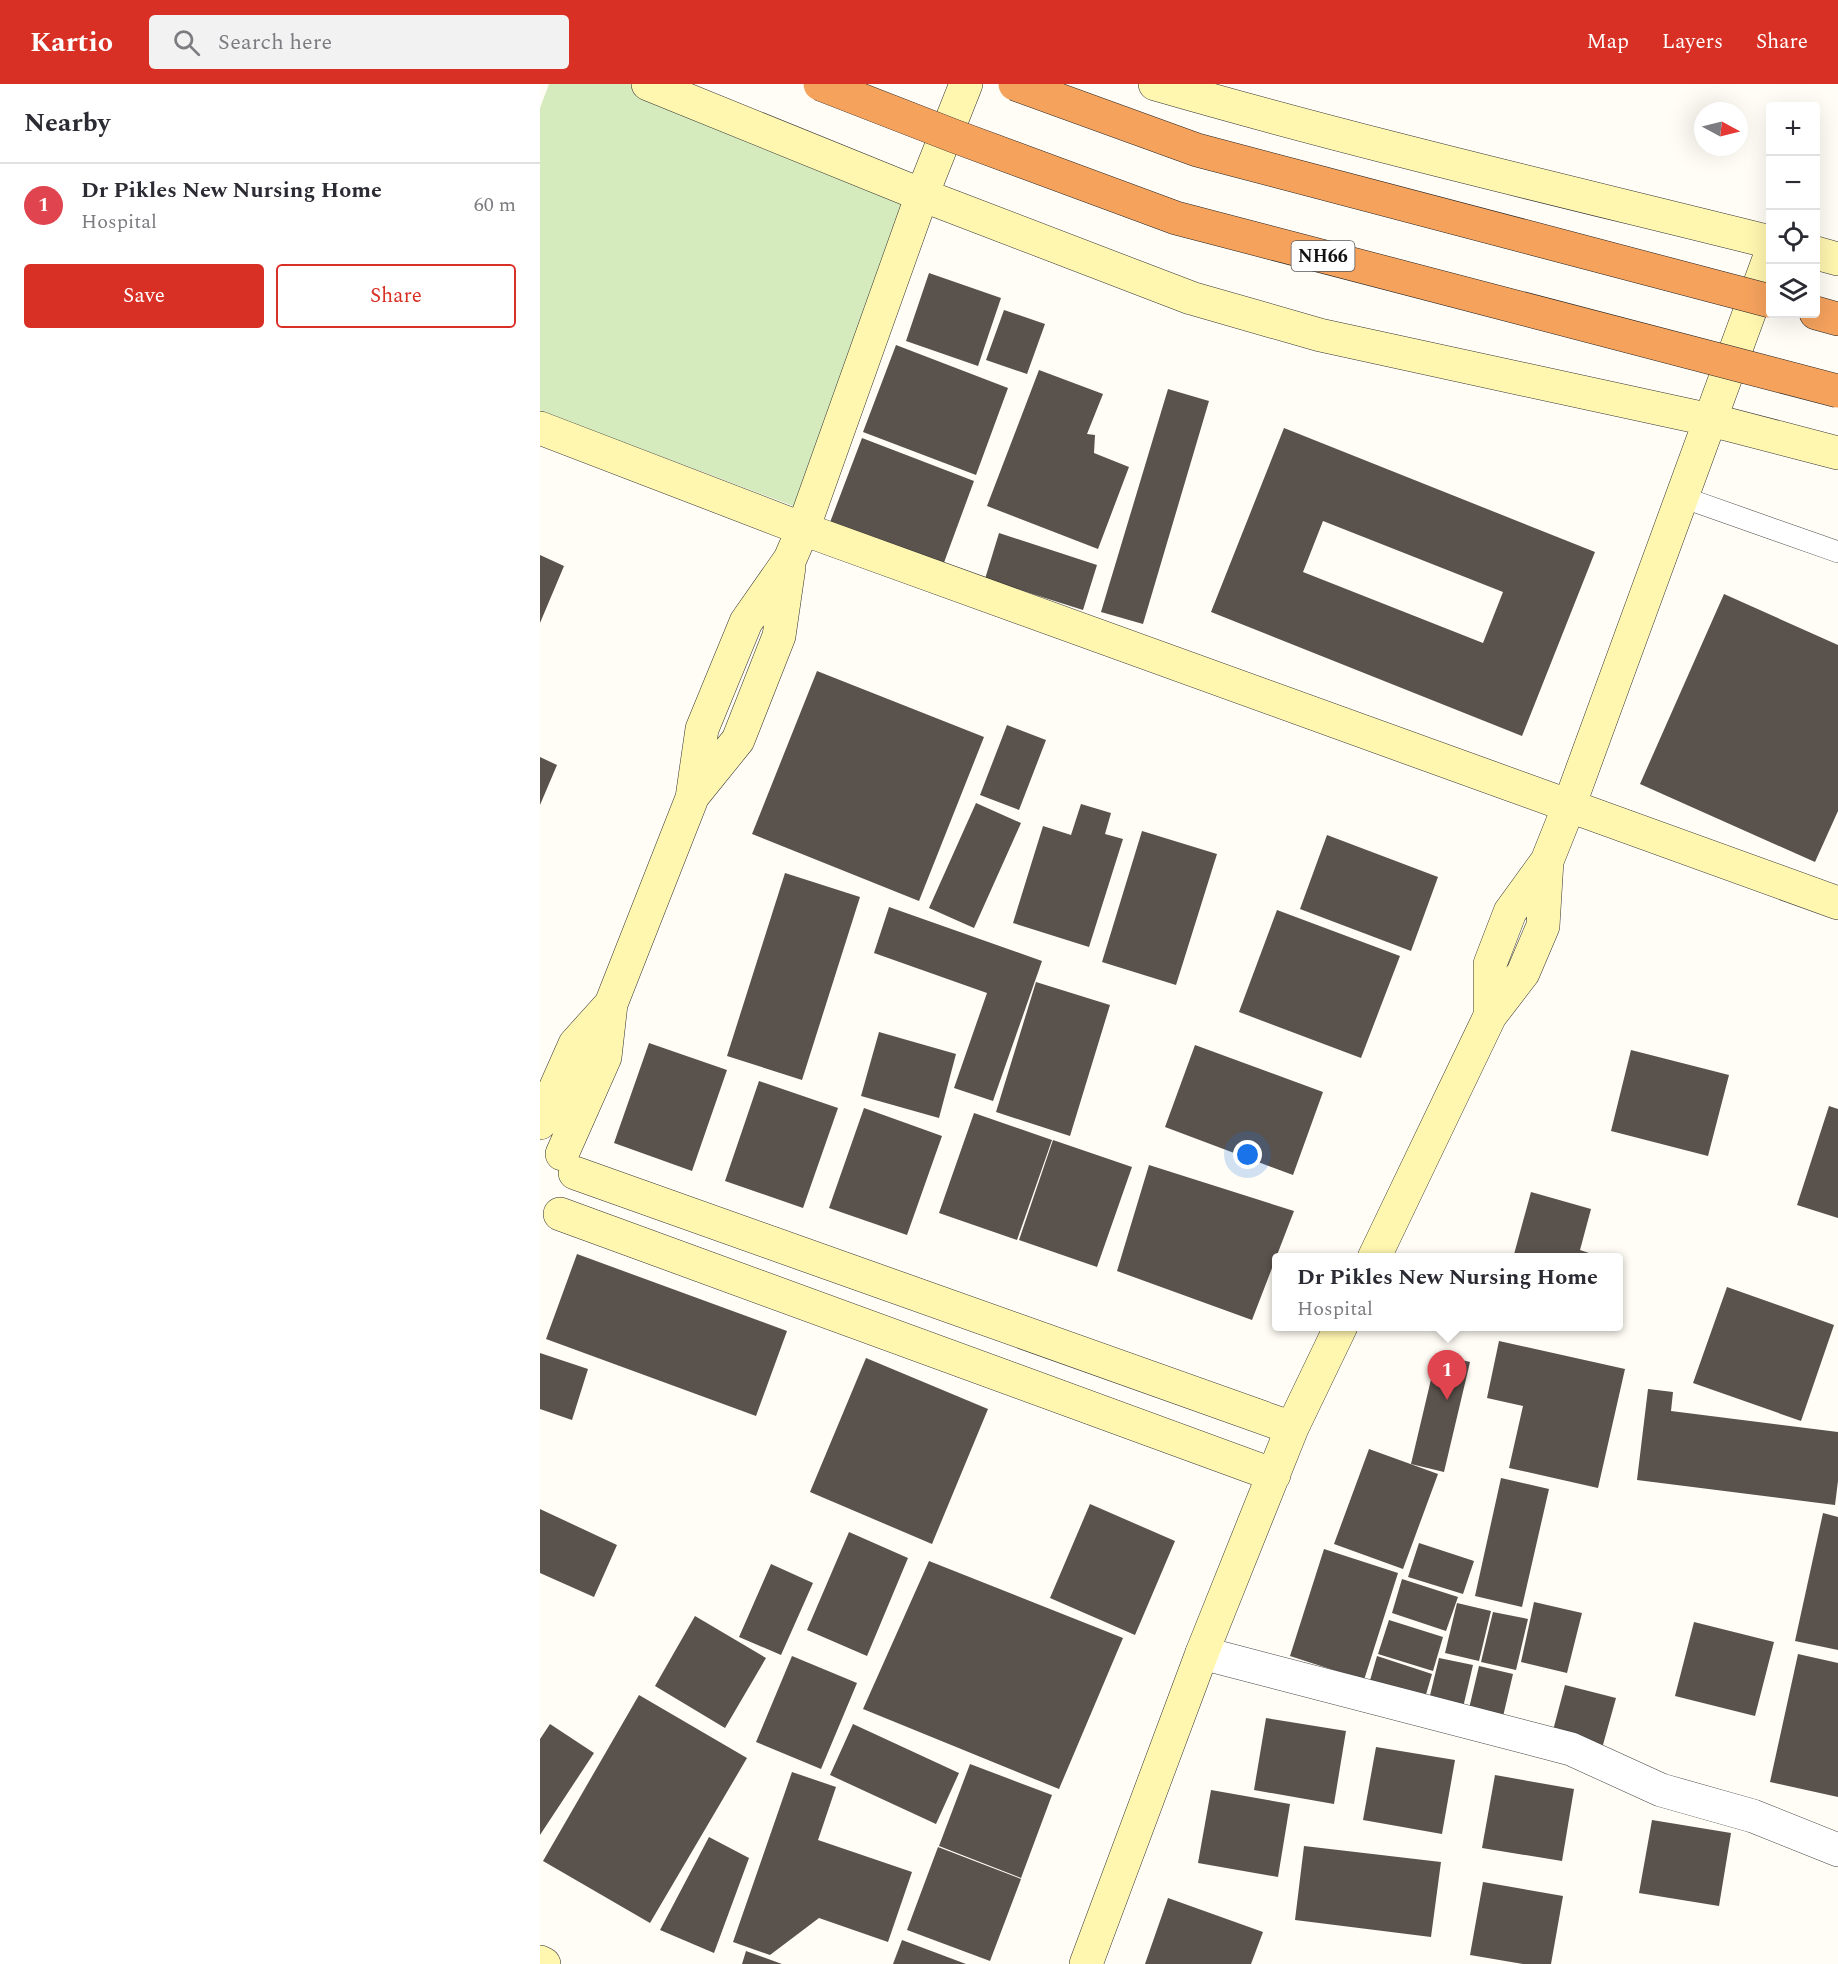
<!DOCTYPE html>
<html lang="en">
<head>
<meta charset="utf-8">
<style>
  :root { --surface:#fff; --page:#f2f2f3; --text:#2b2b33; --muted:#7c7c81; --line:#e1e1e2; --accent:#d93025 }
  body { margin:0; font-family:Spectral,serif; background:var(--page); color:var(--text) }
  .controls { position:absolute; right:18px; top:18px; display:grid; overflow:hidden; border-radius:6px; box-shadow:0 6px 24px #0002 }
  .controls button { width:54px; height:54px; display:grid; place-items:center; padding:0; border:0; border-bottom:2px solid var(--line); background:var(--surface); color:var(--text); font:30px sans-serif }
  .compass { position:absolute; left:1154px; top:18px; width:54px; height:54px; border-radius:50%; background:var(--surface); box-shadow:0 6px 24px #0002; rotate:97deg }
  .you { position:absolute; left:708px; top:1071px; width:21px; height:21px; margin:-15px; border:4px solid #fff; border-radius:50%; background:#1a73e8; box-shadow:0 0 0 9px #1a73e833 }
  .badge { display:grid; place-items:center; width:39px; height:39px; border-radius:50%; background:var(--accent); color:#fff; font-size:20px; font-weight:700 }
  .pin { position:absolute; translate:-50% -50px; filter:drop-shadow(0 2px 3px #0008) }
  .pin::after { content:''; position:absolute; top:32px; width:21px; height:18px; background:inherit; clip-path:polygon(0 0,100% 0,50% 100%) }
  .popup { position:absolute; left:732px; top:1169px; width:351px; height:78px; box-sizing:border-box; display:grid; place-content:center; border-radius:6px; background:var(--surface); filter:drop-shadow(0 2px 4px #0005); font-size:20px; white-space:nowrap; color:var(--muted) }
  .popup b { font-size:22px; color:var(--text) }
  .popup::after { content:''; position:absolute; left:50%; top:100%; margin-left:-12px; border:12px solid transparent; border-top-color:var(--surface) }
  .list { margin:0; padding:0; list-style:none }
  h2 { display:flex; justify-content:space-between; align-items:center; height:78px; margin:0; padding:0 24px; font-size:26px }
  h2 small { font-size:20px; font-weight:400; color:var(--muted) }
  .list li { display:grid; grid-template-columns:39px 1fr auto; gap:18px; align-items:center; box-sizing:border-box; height:84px; padding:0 24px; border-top:2px solid var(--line) }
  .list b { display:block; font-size:22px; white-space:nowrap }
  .list p { margin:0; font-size:20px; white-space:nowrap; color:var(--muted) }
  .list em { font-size:20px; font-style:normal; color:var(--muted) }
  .actions { display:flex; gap:12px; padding:18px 24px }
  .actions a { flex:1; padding:14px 0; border:2px solid var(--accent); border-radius:6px; text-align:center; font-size:21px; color:var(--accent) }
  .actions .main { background:var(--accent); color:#fff }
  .icon { flex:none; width:33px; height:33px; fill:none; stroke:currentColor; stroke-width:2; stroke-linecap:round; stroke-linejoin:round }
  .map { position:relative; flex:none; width:1298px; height:1880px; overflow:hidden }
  header { display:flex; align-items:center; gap:36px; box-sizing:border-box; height:84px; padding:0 30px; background:var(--accent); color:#fff }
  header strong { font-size:28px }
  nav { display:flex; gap:33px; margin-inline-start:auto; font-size:21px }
  .search { width:420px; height:54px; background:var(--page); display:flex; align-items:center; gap:15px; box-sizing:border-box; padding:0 21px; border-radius:6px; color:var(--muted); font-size:22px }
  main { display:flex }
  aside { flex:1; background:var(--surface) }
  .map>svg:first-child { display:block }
  .green { fill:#d5ebbd }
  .building { fill:#5a524d; fill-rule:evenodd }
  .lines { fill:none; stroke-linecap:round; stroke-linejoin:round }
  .lane-casing { stroke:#444; stroke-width:22 }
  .street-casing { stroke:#444; stroke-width:34 }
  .secondary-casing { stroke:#333; stroke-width:34 }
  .highway-casing { stroke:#222; stroke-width:34 }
  .lane { stroke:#fff; stroke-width:21 }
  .street { stroke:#fff; stroke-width:33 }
  .secondary { stroke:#fff6b0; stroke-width:33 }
  .highway { stroke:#f5a25d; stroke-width:33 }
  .highway-bridge-casing { stroke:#222; stroke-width:34; stroke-linecap:butt }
  .highway-bridge { stroke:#f5a25d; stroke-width:33 }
  .labels { text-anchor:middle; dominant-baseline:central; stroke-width:6; stroke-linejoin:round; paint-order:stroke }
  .shield { fill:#fff; stroke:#585858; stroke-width:1.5 }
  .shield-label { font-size:18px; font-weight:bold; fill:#111 }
</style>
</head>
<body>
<header>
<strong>Kartio</strong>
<div class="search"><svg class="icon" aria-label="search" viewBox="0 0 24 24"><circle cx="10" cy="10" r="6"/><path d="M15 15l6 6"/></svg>Search here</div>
<nav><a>Map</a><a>Layers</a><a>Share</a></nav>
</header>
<main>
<aside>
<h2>Nearby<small></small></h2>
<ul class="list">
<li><span class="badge" style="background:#e0444e">1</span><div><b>Dr Pikles New Nursing Home</b><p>Hospital</p></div><em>60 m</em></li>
</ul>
<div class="actions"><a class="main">Save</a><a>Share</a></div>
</aside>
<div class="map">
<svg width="1298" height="1880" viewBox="0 0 1298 1880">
  <rect width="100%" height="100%" fill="#fffdf5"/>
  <!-- green -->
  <path class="green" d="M9 0H97L382 111 267 427 0 327V24Z"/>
  <!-- building -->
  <path class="building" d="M389 189 461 214 438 282 366 257Z
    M464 226 505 240 487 290 446 276Z
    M356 261 468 304 436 391 323 348Z
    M499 286 563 310 547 350 555 351 554 369 589 383 558 465 447 422Z
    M628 305 669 317 603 540 561 528Z
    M744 344 1055 468 982 652 671 528ZM783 437 963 508 943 559 763 488Z
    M322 354 434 397 402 484 289 441Z
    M459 449 557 481 543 526 445 495Z
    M0 471 24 482 0 539Z
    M1184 510 1298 561V727L1275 778 1100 700Z
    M277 587 444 653 379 817 212 750Z
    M467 641 506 656 479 726 440 711Z
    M0 673 17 681 0 721Z
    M436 719 481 739 434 844 389 824Z
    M541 720 571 729 565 750 583 755 549 863 473 839 503 742 531 751Z
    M602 747 677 770 636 901 562 878Z
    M787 751 898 793 871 867 760 825Z
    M245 789 320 813 262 996 187 972Z
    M349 823 502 877 453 1017 414 1004 447 909 334 869Z
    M737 826 860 872 821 974 699 928Z
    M496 898 570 921 530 1052 456 1028Z
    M339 948 416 970 399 1034 321 1012Z
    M109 959 187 986 152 1087 74 1059Z
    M655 961 783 1008 753 1091 625 1043Z
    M1091 966 1189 991 1168 1072 1071 1047Z
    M219 997 298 1024 263 1124 185 1097Z
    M1289 1022 1298 1025V1134L1257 1121Z
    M324 1024 402 1052 367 1151 289 1124Z
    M434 1029 512 1056 477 1156 399 1129Z
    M513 1056 592 1083 557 1183 479 1156Z
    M609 1081 754 1127 712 1236 577 1187Z
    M991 1108 1051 1125 1040 1166 1064 1174H973Z
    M37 1170 247 1247 216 1332 6 1255Z
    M1187 1203 1294 1241 1261 1337 1153 1299Z
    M959 1257 1085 1285 1058 1404 969 1384 983 1322 947 1314Z
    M0 1269 48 1285 32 1336 0 1325Z
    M897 1270 930 1278 904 1388 871 1380Z
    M326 1274 448 1325 392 1460 270 1408Z
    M1108 1305 1133 1308 1131 1327 1298 1348V1397L1295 1421 1097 1396Z
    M829 1365 898 1390 863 1485 794 1460Z
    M961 1394 1009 1405 982 1523 935 1512Z
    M550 1420 635 1457 595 1551 510 1514Z
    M0 1425 77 1461 54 1513 0 1489Z
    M1283 1429 1298 1433V1566L1255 1557Z
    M309 1448 368 1474 327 1572 267 1546Z
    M879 1459 934 1477 923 1510 868 1493Z
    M784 1465 858 1489 824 1596 750 1572Z
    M389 1477 583 1554 519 1705 323 1625Z
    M231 1480 273 1499 241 1571 199 1553Z
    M862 1495 918 1513 906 1547 852 1529Z
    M994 1518 1042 1529 1027 1589 981 1578Z
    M917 1519 951 1527 939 1577 905 1569Z
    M953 1528 988 1535 976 1586 941 1578Z
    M155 1532 226 1574 185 1644 115 1602Z
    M849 1536 903 1553 893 1587 838 1570Z
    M1154 1538 1234 1558 1215 1632 1135 1612Z
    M1258 1570 1298 1579V1713L1230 1698Z
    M252 1572 317 1599 281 1685 216 1658Z
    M837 1572 892 1590 882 1624 827 1607Z
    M899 1574 933 1581 921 1632 887 1624Z
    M939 1582 973 1590 961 1641 927 1633Z
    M1025 1601 1076 1614 1061 1668 1011 1654Z
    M99 1611 207 1674 110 1839 3 1777Z
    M726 1634 806 1647 794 1720 714 1706Z
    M10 1640 54 1669 0 1751V1655Z
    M313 1640 419 1689 396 1740 290 1691Z
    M836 1663 915 1676 902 1750 823 1736Z
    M430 1680 512 1711 481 1794 399 1762Z
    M252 1688 296 1703 278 1756 372 1788 348 1858 279 1834 230 1871 193 1858Z
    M955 1691 1034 1705 1022 1777 942 1764Z
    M671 1706 750 1720 738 1793 658 1779Z
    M1112 1736 1191 1749 1179 1822 1099 1809Z
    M169 1753 209 1774 174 1869 120 1846Z
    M764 1762 901 1778 891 1853 755 1836Z
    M398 1763 481 1795 450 1877 367 1846Z
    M943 1798 1023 1812 1011 1880H983L930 1871Z
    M628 1814 723 1848 711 1880H605Z
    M362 1856 426 1880H353Z
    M206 1867 242 1880H202Z"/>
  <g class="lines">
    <defs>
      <path id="lane" d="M1142 413 1298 468"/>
      <path id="street" d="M662 1569 1031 1665 1121 1706 1213 1732 1298 1766"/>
      <path id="secondary" d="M108 0 382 111 651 214 780 251 1171 336 1298 369
        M615 0C819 59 1025 107 1230 158
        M1276 169 1298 175
        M0 344 263 445 1298 819
        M152 713 198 656 239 552 249 483
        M950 932V880L970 828 1007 777 1029 722 1230 172
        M0 1039 35 960 71 920
        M22 1070 65 973 71 920 152 714 162 645 206 538 250 475 263 445 382 111 426 0
        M35 1089 752 1344
        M20 1130 734 1391
        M834 1174 950 932 983 889 1003 842 1007 777
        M0 1878 4 1880
        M546 1880 662 1569 752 1344 801 1242"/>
      <path id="highway" d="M1276 229 1298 235"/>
    </defs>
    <!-- lane casing -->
    <use href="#lane" class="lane-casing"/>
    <!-- street casing -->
    <use href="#street" class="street-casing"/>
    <!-- secondary casing -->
    <use href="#secondary" class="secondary-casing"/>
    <!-- highway casing -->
    <use href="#highway" class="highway-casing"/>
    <!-- lane -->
    <use href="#lane" class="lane"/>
    <!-- street -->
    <use href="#street" class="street"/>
    <!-- secondary -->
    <use href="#secondary" class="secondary"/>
    <!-- highway -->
    <use href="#highway" class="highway"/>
    <defs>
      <path id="highway-bridge" d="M280 0 414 52 636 134 1298 307
        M475 0 657 66 1230 217"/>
    </defs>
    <!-- highway-bridge casing -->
    <use href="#highway-bridge" class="highway-bridge-casing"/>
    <!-- highway-bridge -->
    <use href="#highway-bridge" class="highway-bridge"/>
  </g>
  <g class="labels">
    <!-- shield labels -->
    <rect class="shield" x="751.5" y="157" width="63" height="30" rx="4.5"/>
    <g class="shield-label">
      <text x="783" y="172">NH66</text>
    </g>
  </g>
</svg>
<div class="controls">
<button>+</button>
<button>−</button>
<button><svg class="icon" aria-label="locate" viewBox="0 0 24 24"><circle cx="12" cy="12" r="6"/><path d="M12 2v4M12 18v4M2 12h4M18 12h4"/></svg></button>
<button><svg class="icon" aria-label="layers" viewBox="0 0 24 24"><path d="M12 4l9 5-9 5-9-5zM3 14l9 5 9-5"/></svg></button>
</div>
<svg class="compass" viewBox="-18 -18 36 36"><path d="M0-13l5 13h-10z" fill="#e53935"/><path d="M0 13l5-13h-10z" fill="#7c7c81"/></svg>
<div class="you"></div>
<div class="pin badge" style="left:907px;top:1316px;background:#e0444e">1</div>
<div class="popup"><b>Dr Pikles New Nursing Home</b>Hospital</div>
</div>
</main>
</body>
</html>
